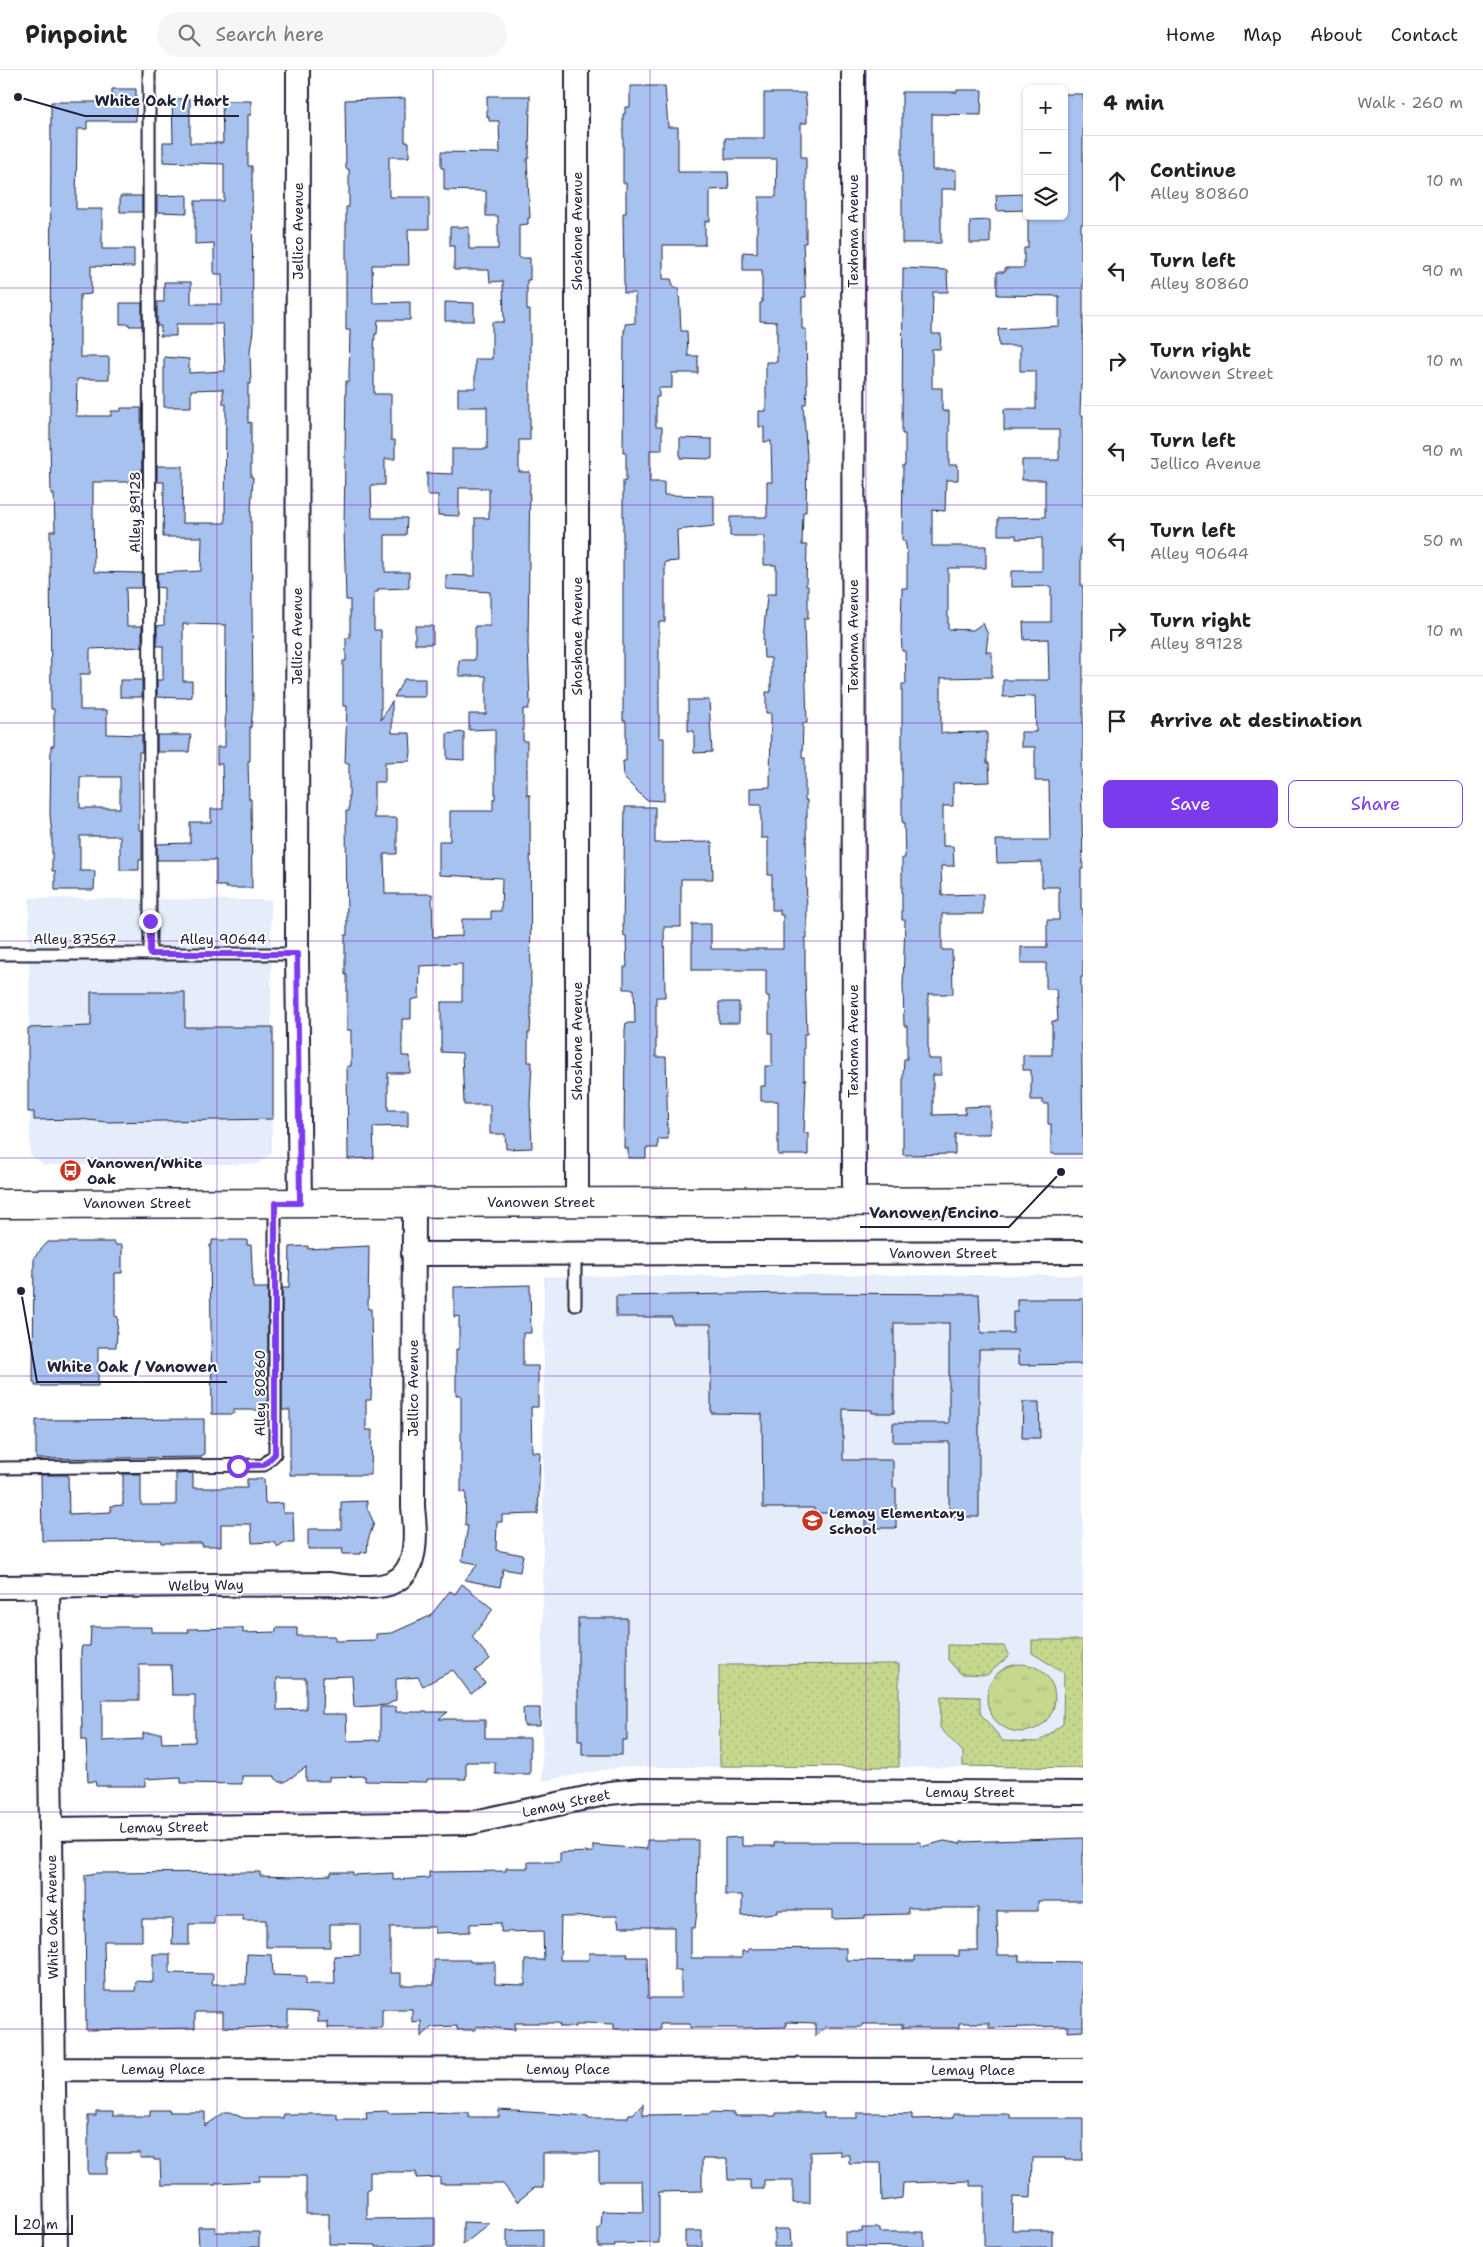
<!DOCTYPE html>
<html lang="en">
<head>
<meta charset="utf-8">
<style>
  :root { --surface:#fff; --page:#f6f6f6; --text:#222; --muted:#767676; --line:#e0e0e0; --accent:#7c3aed }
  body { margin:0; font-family:"Shantell Sans",sans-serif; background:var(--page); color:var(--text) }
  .controls { position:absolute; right:15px; top:15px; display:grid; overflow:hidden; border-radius:8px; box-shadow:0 1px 4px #0004 }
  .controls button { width:45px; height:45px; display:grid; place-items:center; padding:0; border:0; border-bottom:1px solid var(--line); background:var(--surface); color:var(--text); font:25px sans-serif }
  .scale { position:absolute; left:15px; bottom:12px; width:58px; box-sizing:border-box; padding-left:5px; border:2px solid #22223b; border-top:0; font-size:14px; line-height:18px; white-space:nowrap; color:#22223b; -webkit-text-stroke:4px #fff; paint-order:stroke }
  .stop { position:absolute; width:15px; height:15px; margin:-11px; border:4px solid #7c3aed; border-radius:50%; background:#fff }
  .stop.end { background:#7c3aed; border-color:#fff; box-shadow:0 1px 5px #0008 }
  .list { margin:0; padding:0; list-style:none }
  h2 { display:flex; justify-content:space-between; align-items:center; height:65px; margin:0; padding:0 20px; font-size:21px }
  h2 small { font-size:16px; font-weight:400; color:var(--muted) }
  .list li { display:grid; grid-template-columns:32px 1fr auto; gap:15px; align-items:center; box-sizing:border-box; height:90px; padding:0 20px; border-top:1px solid var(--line) }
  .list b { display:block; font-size:19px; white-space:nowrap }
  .list p { margin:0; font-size:16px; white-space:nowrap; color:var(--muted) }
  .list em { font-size:16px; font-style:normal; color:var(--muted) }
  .actions { display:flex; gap:10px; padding:15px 20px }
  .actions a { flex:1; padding:11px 0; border:1px solid var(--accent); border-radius:8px; text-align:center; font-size:18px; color:var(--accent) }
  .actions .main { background:var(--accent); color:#fff }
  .icon { flex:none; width:28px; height:28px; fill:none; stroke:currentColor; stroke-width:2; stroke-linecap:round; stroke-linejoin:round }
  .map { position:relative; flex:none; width:1083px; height:2177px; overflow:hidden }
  header { display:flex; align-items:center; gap:30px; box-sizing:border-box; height:70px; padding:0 25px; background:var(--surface); border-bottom:1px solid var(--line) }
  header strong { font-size:24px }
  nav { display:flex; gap:28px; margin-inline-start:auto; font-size:18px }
  .search { width:350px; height:45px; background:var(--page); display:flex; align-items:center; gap:12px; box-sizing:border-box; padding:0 18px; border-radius:28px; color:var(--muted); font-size:19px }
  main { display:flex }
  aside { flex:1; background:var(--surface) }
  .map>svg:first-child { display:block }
  .built { fill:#e5edfa }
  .grass { fill:url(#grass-dots); stroke:#747d64 }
  .park { fill:url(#park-tufts); stroke:#747d64 }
  .building { fill:#a7c2ef; stroke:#22223b; fill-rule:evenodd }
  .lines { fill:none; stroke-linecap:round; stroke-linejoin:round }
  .service-casing { stroke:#22223b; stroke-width:15 }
  .minor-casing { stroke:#22223b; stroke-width:26 }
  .secondary-casing { stroke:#22223b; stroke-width:31 }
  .service { stroke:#fff; stroke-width:11 }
  .minor { stroke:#fff; stroke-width:22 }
  .secondary { stroke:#fff; stroke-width:28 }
  .route { stroke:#7c3aed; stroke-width:6 }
  .grid { fill:none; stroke:#7b2cbf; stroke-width:1; stroke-opacity:0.55 }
  .labels { text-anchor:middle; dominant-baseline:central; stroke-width:4; stroke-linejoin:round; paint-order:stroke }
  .street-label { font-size:14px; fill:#22223b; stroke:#fff }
  .poi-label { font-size:14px; font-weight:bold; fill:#22223b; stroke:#fff; text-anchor:start }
  .leader { fill:none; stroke:#22223b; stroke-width:2 }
  .callout-dot { fill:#22223b; stroke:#fff; stroke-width:2 }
  .callout-label { font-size:15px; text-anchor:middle; font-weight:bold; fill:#22223b; stroke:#fff; stroke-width:4; stroke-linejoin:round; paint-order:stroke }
</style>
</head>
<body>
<header>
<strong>Pinpoint</strong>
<div class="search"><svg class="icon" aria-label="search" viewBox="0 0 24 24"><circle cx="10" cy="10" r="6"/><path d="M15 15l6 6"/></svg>Search here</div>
<nav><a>Home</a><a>Map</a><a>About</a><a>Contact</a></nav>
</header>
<main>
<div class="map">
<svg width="1083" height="2177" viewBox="0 0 1083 2177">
  <defs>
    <pattern id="grass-dots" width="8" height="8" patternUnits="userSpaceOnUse" patternTransform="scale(1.25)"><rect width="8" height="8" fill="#c6d88d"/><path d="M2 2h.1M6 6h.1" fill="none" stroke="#aab97b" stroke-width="1.8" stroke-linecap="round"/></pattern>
    <pattern id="park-tufts" width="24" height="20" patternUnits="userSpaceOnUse" patternTransform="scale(1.25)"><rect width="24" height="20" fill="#c6d88d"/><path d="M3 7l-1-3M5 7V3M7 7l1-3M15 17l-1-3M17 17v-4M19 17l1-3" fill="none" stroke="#aab97b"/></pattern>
  </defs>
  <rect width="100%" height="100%" fill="#fff"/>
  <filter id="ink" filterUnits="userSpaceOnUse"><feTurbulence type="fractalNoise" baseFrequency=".02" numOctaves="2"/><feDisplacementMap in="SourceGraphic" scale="10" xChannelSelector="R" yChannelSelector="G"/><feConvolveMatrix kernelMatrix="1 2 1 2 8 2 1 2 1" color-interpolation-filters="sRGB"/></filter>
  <g filter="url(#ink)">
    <!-- built -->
    <path class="built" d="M29 828 271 830 272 1083 258 1094 44 1095 30 1084Z
      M1083 1205V1698L621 1697 542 1711 544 1206Z"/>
    <!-- grass -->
    <path class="grass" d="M1032 1570H1083V1698L963 1696V1682L940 1658 941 1626 980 1627V1643L1003 1671 1038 1672 1063 1654 1064 1603 1032 1583Z
      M948 1575 1004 1576 1009 1586 987 1605 961 1604 948 1590Z
      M899 1594V1697L720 1696 719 1595Z"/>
    <!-- park -->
    <path class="park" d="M987 1628a34 34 0 1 1 68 0a34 34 0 1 1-68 0Z"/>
    <!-- building -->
    <path class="building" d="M630 16H665L668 57H678V102H728L729 119 710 120V151H705V175H663V209H671L674 218H679L681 261H687L688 286H698V303H672V318H659V327H656V357H662V380H650V412H664V425L714 426V456L677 460 678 491 665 492V552H659V668H664V731L646 730 624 708 623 691H626V651H623V411H626V382H623L624 260H625V254L635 253V223H624V211L623 143H626V113H623V44H625V37H630Z
      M112 19H136V51H87V59H77L76 139H102V179H134V197L91 196V224L80 225V287H109V309H77L76 346H111V341H121V338H141L142 412H93V443L94 502 142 503V518H126L127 556H142V577L90 579V604H80V640H107V664L142 665V682H139V760H142V790H139V800H120V766H80V801H95L94 820H55V801H52V766L50 744 51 676H54V639H51L50 461H55L54 424H51L50 368 51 32H97V29H112ZM80 707H120V738H80Z
      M957 20H982L981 45 932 44V100H956V119H941V173H902V22H957Z
      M764 23H805L807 38V53H801V87H806V173H803L806 227H802V259H806L807 319 806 334H803L807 387 806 442H803L802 475H807L806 516H808V549H804L807 653H803L802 688H805V730H807V747H806L807 868H805V904L807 964H804V1010H806L804 1063H808V1085H778V1031H761V1016H765V996H772V963H769V926H766V900H692V854H711V879H783V845H780V840H772V805H768V768H761V735H750V718L770 717 771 643H766V622H771V588H764L763 569 767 526 768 524H776V495H764V466H730V447H767V412H772L771 371 764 372V357H759V341H766V292H777V252L760 251V233H762V200H743V182L757 183V148L759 142V127H776L777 89H725V68H764Z
      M1064 24H1083V154H1081V190H1083V315H1081L1080 345H1083V477H1081V516H1083V692H1081L1083 799H1081V839H1083V907H1081L1083 1084H1051V1054H1048V1034H1043V1030H1031V1000H1023V985H1052V951H1058L1056 919H1046V893H1021V877H1047V850H1059V817H1042V792L997 793 996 770H1050L1049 711H1035V677H1021V662H1036L1035 626 1003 627V610H1049L1048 569 1024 570 1023 552H1051V516L1011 517V501H1042V468L1016 469V465H998V448L1045 447V410H1022V390H1059V360H1004V339H1036V301H1020V276H999L998 259 1059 256V226L997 225V202H1005V198H1024V178H1028V146H1064Z
      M487 26H530V29L529 88 527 89 530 148H528V154L519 155V188H530V210H527V240H530V370H519V402H530L528 574 530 632 528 639H523V671H527V725H530L531 943 530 963H528V992H532L530 1034 532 1078 506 1079 505 1064H490V1035H464L462 983 441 982V932H462V894L420 896 419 928 411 930V949H402V986H410V1003H388V1040H408V1056L373 1057 374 1088 348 1089 347 996H351V960H347V905H345V865H347L346 741H349V693H345L347 636H343V591H346V568H350V530H346L344 460 346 311H349V303L350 260H346V137H349V99H346L345 30 405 28V72H409V87H389V127H429V159H408L409 195H372L373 233 410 232V250H378L377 264H375L374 281V324H391V370H395V389H385V415H371L372 448H407L406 465H385V502H409V518L378 519V522H374V560H381V650L392 631V663H410L411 682 410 691 385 692V712H374V748H397V784H384L385 824H432L433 867 462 866V849H491V841H501L502 808 439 805V771H450V741H493V729H495V659L469 660V644H486V606H459V590H475V556H490V522L446 519V505L475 506V448H489V418H459V446L438 445V425H427V403L452 404V379H487V337H458V318H475V289H492V252H504L503 211 490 212 489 200H454V176H450V157H469V179H498V146H486V121L444 120V98H441V82L500 83 499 51H489V47H487Z
      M172 29H190V73H223L222 31H251V45H248V96H252L253 261 250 281 251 314H248V353L251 352V407H253L251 442 253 636 251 657H250V691H248L249 729H251L252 818H226V816H216V790H157V774L190 773V752H211V739H223L222 694H217V677H225L226 555 183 554V611H192V627L182 628 157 627V610H163V576H157V556L164 555V518L157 517V503L201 501 202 467H163L164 412H157V396H183L182 453H225L226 334H223V319L191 320V337H164V287L189 289V303L225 301 223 254H176V266H160L161 256H157V232H164V212H191V234H222V204H214V173L195 174V131H224V94L163 92V72H173Z
      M1027 124V140L997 141 996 125Z
      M187 125V143L157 142V126Z
      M120 126H142V142H120Z
      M990 150V173H970V151Z
      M903 198 947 200 948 222H933L932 264H941L940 279H932V318H942V341H949V395H958V410H946L945 441 932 440V476H986V498H948V559L973 560 983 553 988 565 986 582H992V607L941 608V663L987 662V693H989L990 712 953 713V736H943V776H953L954 796H941L942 825 983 824V844H942V880H952L953 924H928V989H941V1005H933V1045L965 1044V1037L990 1036V1064H955V1084L903 1085V1006L904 989H907V956H904L903 915 905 850H902V788H905L904 754H902V614H906L905 581H902L901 559 902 518H907V482L905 471H902L903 395H905V364H902Z
      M445 232 474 233V251H445Z
      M120 233H142V256H129V254H120Z
      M680 368 712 369V389L680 388Z
      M415 556H433V574H415Z
      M404 609H425V627H394Z
      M120 610H142V627H120Z
      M688 630H709L712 682 694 683V661H688Z
      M464 662V690L447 689V664Z
      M157 665H191L189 682H157Z
      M625 737H655V773L712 772 713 809H681V857H664L665 927H656V987H666L668 1069H658V1078H646V1088H628V1078H624L625 960 626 953H635L634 919H624V897H627L626 866H624L623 856Z
      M91 922H185V957H273V1049L106 1052 79 1049 34 1050V1042H28V958L91 956Z
      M719 932H739V953H719Z
      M212 1170H247V1175H251L253 1218H268V1340H234V1344H212L210 1175H212Z
      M48 1172H115V1175H122V1203H115V1246L118 1247 116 1277H98V1316H35V1312H33L34 1187Z
      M308 1176V1179L369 1176 368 1239H371L372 1295 371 1330H366V1360H372L371 1405H290V1340H282V1218H289L290 1177Z
      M530 1215 531 1263H523V1296H538V1337H531L532 1382H540L538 1444 502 1445V1452H497L496 1480 523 1485 520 1502 503 1499 500 1517 465 1510 478 1494 462 1491 468 1456H465L466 1422H461V1325H456V1279H459V1246L454 1247V1217Z
      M794 1223 979 1224 981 1263H1013V1242H1017V1229H1083V1294L1018 1295V1280H979V1447H949V1372H893V1353H949V1253H894V1343H872V1340L843 1339V1390H893V1418H896V1458H865V1443H814V1438H763L762 1344 711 1343V1254H673L672 1247H616V1226Z
      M1023 1332H1039L1040 1368H1022Z
      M204 1349V1385H201V1387L36 1389V1350Z
      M193 1403V1418H247V1409H264L265 1434 283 1433V1443H293L294 1473H283L278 1477 274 1472 252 1473 251 1454H221V1476H202V1473H161V1470L42 1471 41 1405H68L69 1444 111 1442V1436L123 1435V1404H141V1435H176V1404Z
      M367 1431V1438L374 1453 368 1470 367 1482H361V1484H342L343 1479H308V1459H341V1432Z
      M462 1514 493 1539 472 1567 490 1589 475 1601 485 1613 471 1624 453 1600 423 1616 418 1607 396 1609V1630L387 1635 354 1637 352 1606 323 1607 322 1644H346L347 1671 380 1670V1637H396V1642H448L439 1649H485V1668H530V1704H495V1692H466V1709H427V1712L365 1711V1706L329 1707V1711H306V1697L285 1712H280L275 1708V1706H242V1714L181 1713V1707L145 1709V1716H96L95 1711 88 1712 86 1670H82L81 1581 82 1576H90L91 1557H151V1562H189L188 1559 243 1558V1563L276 1562V1558H297V1566H335V1571L376 1570V1564L392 1563 430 1546 450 1521 455 1524ZM139 1595H171L172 1625H195V1672L162 1673 161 1663H143V1669L102 1671V1630H139ZM277 1608H306V1639L277 1640Z
      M578 1548H627V1670H622V1685H582V1671H578Z
      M523 1638H540V1656H524Z
      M742 1767V1776H774V1773L777 1772H921V1777L944 1771 961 1774V1772L1083 1768V1831H1038V1841H997L998 1885H1019V1891L1083 1892V1961L1068 1962V1956L989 1958V1953H959V1958H902V1954H862V1957H826L815 1966V1953L786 1952V1957L742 1958H690V1954H660V1960L614 1959V1954L583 1953V1955H575V1957H560V1955L557 1953H515V1960L476 1956V1960H457V1956L432 1957 421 1967V1951L412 1952V1939H382V1958H328V1952H318V1942L288 1941V1956L237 1958 223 1957V1942H195V1958L86 1960 85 1805 96 1803 260 1802V1806L292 1807 331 1805V1802H353V1805L393 1803V1810L429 1808V1802L506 1801V1798H528V1792H560V1783L593 1782V1775L647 1779V1770H698L697 1841 695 1858H691V1888H742V1881L748 1882V1879L846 1878V1890L915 1891V1886H959V1880H978V1838H908V1844L865 1845V1848L833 1849V1840H778V1843L742 1846V1825H725V1768ZM214 1845H243V1850H266V1877H330V1854H360V1885L334 1886 335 1914H306V1906L273 1905 272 1885 247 1884 246 1914H212L213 1904 170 1903V1884H153V1912L136 1911 135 1921H105L104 1871H142V1849H173L172 1875H189V1854H214ZM617 1846 619 1857H674V1900H681V1928H648L647 1887H627L628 1883H589V1890H560L561 1847ZM501 1853V1862L543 1861 544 1890H525V1915L495 1914V1892H470V1890H434V1915H401V1903H390V1857H435V1863L470 1862V1854Z
      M643 2034V2045L710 2044V2042L735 2043V2046H776V2043H824V2048H857V2043H877L912 2044V2049L953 2048V2044H1010V2048H1083V2090H1065V2088H1032L1031 2128 1013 2127 1012 2160H1052V2177H984V2116H970V2111L903 2113 902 2128 882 2131 881 2093H849V2085H840V2081L810 2082V2133H793V2110H764V2119H750V2110H728L727 2089H702V2121L659 2122V2173L615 2174V2177H598V2158H601L602 2141 643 2142 642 2111H599V2083H543V2118H534L517 2132 503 2114H440V2107L416 2108V2102H370V2118L367 2120V2149L435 2148V2176L376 2177V2175L329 2174V2144H306V2106H259V2111L216 2113V2115H161L160 2090H154V2088H140V2083H107V2104H88V2046H96V2042H113V2046H150V2040H169V2042H205V2056L225 2042H230L243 2048H283V2044H337V2049H367L366 2042 388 2041V2043L469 2042V2047H499V2040L588 2046V2048H628L629 2044H633Z
      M463 2152 490 2153 463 2175Z
      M198 2157H215V2162H259V2177H199Z
      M862 2158H880V2162H924V2177L845 2176V2162H862Z
      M543 2159V2177H507V2160Z
      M774 2159H790L791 2177H774Z
      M685 2161H702V2177H685Z"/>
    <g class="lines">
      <defs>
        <path id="service" d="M149 0 150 884
          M0 884H297
          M575 1183V1235
          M0 1398 264 1395 275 1384V1133"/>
        <path id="minor" d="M298 0 297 884 300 1133
          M577 0V1132
          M853 0 854 1131
          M413 1184 1083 1182
          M48 1516 56 2177
          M0 1517 330 1514C400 1525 422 1510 413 1437L414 1133
          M51 1759 470 1753 609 1723 641 1720 1083 1723
          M54 1999 1083 2000"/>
        <path id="secondary" d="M0 1134 1083 1131"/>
      </defs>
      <!-- service casing -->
      <use href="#service" class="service-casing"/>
      <!-- minor casing -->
      <use href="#minor" class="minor-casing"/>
      <!-- secondary casing -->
      <use href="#secondary" class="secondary-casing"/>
      <!-- service -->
      <use href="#service" class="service"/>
      <!-- minor -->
      <use href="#minor" class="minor"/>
      <!-- secondary -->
      <use href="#secondary" class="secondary"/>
    </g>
  </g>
  <g class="lines" filter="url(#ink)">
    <!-- route -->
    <path class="route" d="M150 851V884H297L300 1133H275V1384L264 1395 238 1396"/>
  </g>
  <!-- grid -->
  <path class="grid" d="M217 0V2177M433 0V2177M650 0V2177M866 0V2177M0 218H1083M0 435H1083M0 653H1083M0 871H1083M0 1088H1083M0 1306H1083M0 1524H1083M0 1742H1083M0 1959H1083"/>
  <!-- icons -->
  <defs>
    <symbol id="bus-disc" viewBox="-11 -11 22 22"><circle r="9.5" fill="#c8321e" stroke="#fff"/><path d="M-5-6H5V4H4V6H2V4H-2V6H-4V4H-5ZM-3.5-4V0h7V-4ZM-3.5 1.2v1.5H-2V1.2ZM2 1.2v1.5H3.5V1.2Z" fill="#fff"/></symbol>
    <symbol id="school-disc" viewBox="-11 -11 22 22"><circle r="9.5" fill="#c8321e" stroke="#fff"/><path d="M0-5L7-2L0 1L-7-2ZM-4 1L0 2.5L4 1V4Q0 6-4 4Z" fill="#fff"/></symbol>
  </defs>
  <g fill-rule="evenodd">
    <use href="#bus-disc" x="58" y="1088" width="25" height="25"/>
    <use href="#school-disc" x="800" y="1438" width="25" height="25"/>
  </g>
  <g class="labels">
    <!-- street labels -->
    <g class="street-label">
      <text transform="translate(298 161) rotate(-90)">Jellico Avenue</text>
      <text transform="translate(577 161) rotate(-90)">Shoshone Avenue</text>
      <text transform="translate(853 161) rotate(-90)">Texhoma Avenue</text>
      <text transform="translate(135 442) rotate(-90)">Alley 89128</text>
      <text transform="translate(297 566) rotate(-90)">Jellico Avenue</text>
      <text transform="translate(577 566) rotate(-90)">Shoshone Avenue</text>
      <text transform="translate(853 566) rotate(-90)">Texhoma Avenue</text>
      <text x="75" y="869">Alley 87567</text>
      <text x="223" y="869">Alley 90644</text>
      <text transform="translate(577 971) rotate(-90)">Shoshone Avenue</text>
      <text transform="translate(853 971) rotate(-90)">Texhoma Avenue</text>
      <text x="541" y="1132">Vanowen Street</text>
      <text x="137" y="1133">Vanowen Street</text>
      <text x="943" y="1183">Vanowen Street</text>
      <text transform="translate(413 1318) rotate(-90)">Jellico Avenue</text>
      <text transform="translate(260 1323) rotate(-90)">Alley 80860</text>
      <text transform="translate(206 1515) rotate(-1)">Welby Way</text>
      <text x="970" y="1722">Lemay Street</text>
      <text transform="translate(566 1733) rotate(-12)">Lemay Street</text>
      <text transform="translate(164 1757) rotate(-1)">Lemay Street</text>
      <text transform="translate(52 1847) rotate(-91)">White Oak Avenue</text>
      <text x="163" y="1999">Lemay Place</text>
      <text x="568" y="1999">Lemay Place</text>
      <text x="973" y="2000">Lemay Place</text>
    </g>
    <!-- poi labels -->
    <g class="poi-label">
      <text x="87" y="1093">Vanowen/White<tspan x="87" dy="16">Oak</tspan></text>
      <text x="829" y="1443">Lemay Elementary<tspan x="829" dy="16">School</tspan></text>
    </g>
  </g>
  <!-- callouts -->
  <path class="leader" d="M18 27L85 46H239M1061 1102L1009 1157H860M21 1221L37 1312H227"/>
  <g class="callout-dot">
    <circle cx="18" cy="27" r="5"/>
    <circle cx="1061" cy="1102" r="5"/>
    <circle cx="21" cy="1221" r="5"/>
  </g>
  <g class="callout-label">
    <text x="162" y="36">White Oak / Hart</text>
    <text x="934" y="1148">Vanowen/Encino</text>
    <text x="132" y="1302">White Oak / Vanowen</text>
  </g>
</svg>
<div class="controls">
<button>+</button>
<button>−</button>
<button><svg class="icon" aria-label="layers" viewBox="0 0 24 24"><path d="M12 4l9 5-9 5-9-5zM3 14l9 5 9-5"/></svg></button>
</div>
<div class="scale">20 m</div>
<div class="stop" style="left:238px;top:1396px"></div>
<div class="stop end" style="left:150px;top:851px"></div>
</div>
<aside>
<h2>4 min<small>Walk · 260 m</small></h2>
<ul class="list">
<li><svg class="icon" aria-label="ahead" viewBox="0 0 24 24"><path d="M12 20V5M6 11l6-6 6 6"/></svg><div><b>Continue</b><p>Alley 80860</p></div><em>10 m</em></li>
<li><svg class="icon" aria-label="left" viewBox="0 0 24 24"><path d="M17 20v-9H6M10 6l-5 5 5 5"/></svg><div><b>Turn left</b><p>Alley 80860</p></div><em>90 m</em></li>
<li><svg class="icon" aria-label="right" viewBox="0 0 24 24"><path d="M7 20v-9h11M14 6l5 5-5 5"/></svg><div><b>Turn right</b><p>Vanowen Street</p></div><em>10 m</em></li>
<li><svg class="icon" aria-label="left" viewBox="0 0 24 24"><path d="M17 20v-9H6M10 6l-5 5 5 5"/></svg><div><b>Turn left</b><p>Jellico Avenue</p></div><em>90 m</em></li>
<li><svg class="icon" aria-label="left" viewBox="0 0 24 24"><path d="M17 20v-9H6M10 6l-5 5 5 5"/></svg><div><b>Turn left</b><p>Alley 90644</p></div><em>50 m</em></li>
<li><svg class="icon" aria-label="right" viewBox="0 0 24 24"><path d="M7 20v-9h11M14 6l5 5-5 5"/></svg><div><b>Turn right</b><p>Alley 89128</p></div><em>10 m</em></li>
<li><svg class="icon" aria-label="arrive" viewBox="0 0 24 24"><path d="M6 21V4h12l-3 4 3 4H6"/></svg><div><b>Arrive at destination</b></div></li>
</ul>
<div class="actions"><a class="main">Save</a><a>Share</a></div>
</aside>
</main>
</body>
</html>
